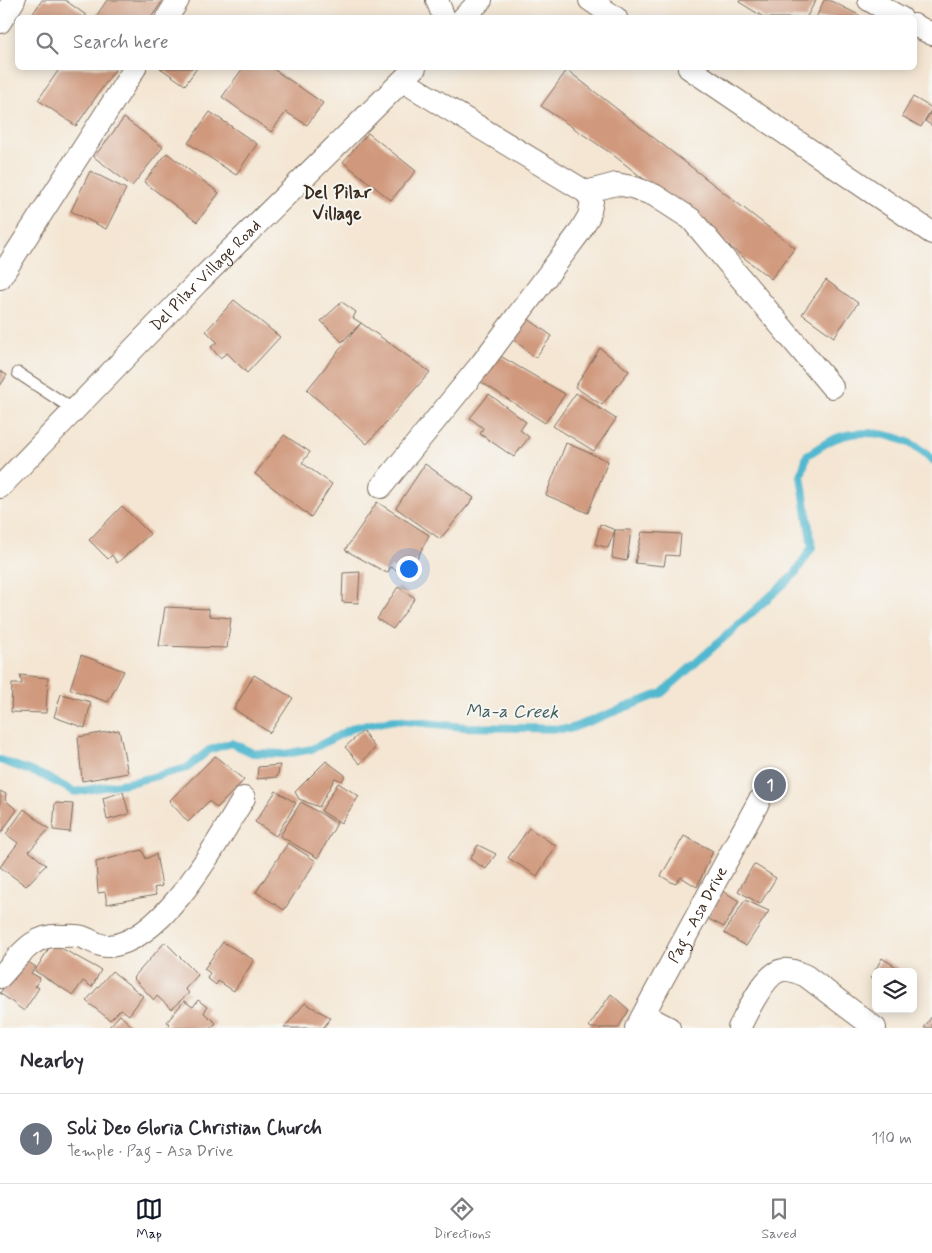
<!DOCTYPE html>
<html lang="en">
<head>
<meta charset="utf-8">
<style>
  :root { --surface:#fff; --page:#f7f7f7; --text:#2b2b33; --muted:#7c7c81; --line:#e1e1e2; --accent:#111827 }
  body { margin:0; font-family:Mynerve,sans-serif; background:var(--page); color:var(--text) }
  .controls { position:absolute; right:15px; bottom:15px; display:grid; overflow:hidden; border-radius:8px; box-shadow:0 2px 12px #0003 }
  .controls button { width:45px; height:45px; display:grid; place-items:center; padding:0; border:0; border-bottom:1px solid var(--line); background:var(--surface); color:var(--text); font:25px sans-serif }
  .you { position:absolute; left:408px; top:568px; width:18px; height:18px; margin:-12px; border:4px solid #fff; border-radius:50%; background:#1a73e8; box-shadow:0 0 0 8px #1a73e833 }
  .badge { display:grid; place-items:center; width:32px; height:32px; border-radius:50%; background:var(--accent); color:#fff; font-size:16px; font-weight:700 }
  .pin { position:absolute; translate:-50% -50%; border:2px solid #fff; box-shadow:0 1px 5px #0006 }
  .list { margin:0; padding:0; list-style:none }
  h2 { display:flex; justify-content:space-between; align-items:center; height:65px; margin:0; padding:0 20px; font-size:21px }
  h2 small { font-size:16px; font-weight:400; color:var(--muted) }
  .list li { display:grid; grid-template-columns:32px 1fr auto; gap:15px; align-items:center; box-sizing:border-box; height:90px; padding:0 20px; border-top:1px solid var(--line) }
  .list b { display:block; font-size:19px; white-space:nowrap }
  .list p { margin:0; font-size:16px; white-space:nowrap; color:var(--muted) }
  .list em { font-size:16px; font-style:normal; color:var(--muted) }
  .icon { flex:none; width:28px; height:28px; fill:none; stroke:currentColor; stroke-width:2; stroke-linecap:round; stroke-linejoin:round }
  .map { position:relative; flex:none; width:932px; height:1028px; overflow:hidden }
  .search { position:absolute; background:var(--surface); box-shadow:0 2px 12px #0003; left:15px; right:15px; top:15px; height:55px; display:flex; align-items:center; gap:12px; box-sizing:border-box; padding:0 18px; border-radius:8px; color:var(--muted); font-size:19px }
  .sheet { height:155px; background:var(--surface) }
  nav { display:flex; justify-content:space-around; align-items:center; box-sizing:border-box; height:70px; border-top:1px solid var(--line); background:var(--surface); font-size:14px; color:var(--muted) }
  nav a { display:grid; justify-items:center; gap:2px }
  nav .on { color:var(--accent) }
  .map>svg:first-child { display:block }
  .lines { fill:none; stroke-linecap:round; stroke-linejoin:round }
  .stream { stroke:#51b8cf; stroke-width:8 }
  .building { fill:#d0997d }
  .service-casing { stroke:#7c6c5d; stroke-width:13 }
  .minor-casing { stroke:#7c6c5d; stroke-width:24 }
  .service { stroke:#fff; stroke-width:11 }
  .minor { stroke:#fff; stroke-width:22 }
  .labels { text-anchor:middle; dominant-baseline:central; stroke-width:4; stroke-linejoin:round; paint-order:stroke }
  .street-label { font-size:16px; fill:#3b2a1e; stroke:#f6f6f2 }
  .neighbourhood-label { font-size:18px; font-weight:bold; fill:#3b2a1e; stroke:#f6f6f2 }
  .water-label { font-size:18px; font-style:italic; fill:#435c5c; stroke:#f6f6f2 }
</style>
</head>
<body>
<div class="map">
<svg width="932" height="1028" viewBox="0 0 932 1028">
  <rect width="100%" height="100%" fill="#f6f6f2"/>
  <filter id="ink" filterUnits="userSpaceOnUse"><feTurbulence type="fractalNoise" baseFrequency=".02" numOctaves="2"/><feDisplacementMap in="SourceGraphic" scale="10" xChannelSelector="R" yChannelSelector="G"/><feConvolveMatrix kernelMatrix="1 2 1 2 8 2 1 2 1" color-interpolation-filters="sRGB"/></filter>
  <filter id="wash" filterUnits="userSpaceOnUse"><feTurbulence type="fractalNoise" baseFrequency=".0096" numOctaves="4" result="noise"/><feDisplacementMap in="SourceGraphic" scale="20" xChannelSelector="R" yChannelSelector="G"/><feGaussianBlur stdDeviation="1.12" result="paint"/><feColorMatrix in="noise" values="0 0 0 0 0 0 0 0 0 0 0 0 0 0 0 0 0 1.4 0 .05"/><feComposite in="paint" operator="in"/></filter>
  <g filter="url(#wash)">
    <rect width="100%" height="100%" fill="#f4e6d3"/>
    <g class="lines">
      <!-- stream -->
      <path class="stream" d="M0 760 44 776 75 792 137 781 187 768 209 750 231 743 253 753 285 754 312 749 355 727 394 720 465 727 570 729 662 693 794 575 812 547 801 476 807 455C816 450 825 443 834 439 865 426 910 435 932 460"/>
    </g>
    <g id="blocks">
      <!-- building -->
      <path class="building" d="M42 0H65L86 15 84 18H30Z
        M107 0H163L151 18H95Z
        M740 0H816L806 18H765L739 2Z
        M824 0H829L859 15 858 18H816Z
        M60 68H116L76 126 38 100Z
        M160 68H197L185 85Z
        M243 68H272L323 103 307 125 286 112 271 132 222 97Z
        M567 70 795 248 771 279 612 154 541 106Z
        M913 97 932 108 921 127 902 116Z
        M932 111V126L925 121Z
        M210 112 257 144 236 175 188 143Z
        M124 118 163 147 132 186 94 157Z
        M368 133 416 171 391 200 343 162Z
        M167 153 219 193 197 222 144 182Z
        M90 171 126 189 106 229 71 211Z
        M826 280 858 303 834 337 802 314Z
        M234 300 280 337 247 373 227 353 220 358 211 347 217 342 206 331Z
        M342 302 356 312 353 318 361 323 430 372 367 444 307 390 361 323 342 342 321 321Z
        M523 315 552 336 535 358 508 334Z
        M600 348 629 371 602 405 575 387Z
        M497 354 565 394 545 423 478 380Z
        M0 371 7 375 0 386Z
        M576 393 616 419 594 451 553 426Z
        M489 394 526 422 520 430 529 437 514 457 480 434 483 428 470 418Z
        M284 435 310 452 302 463 332 484 311 517 255 474Z
        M566 443 608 461 588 513 546 495Z
        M425 464 474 498 440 539 396 508Z
        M377 502 429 535 408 577 391 567 387 573 345 550Z
        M122 506 150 534 117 563 112 555 108 559 89 540Z
        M600 524 615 530 608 548 595 544Z
        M615 530H631L627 561 612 558Z
        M642 532 681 534 679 556 666 555 664 566 635 563Z
        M360 572 358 603 342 602 343 573Z
        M398 587 415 598 393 629 377 619Z
        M165 607 209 609V616L231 618 227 648 159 646Z
        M81 655 124 671 108 702 70 689Z
        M20 675 48 678 46 713 11 712 12 684H22Z
        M254 675 293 698 270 733 234 709Z
        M61 694 91 702 85 728 54 717Z
        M119 730 128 773 82 781 78 737Z
        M363 731 375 748 360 764 345 747Z
        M215 756 244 780 217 808 209 801 188 822 169 801Z
        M326 761 345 775 342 781 335 778 319 807 299 799 295 792Z
        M280 765 277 777 257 779 258 767Z
        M338 783 359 796 341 823 321 811Z
        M0 791 6 794 5 800 17 810 0 834Z
        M276 791 296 803 276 836 255 822Z
        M123 792 129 814 107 820 103 798Z
        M301 802 337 823 318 858 280 836Z
        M55 803 73 804 70 832 53 830Z
        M24 809 49 829 29 851 46 865 26 886 0 867 18 843 6 834Z
        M529 828 556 846 537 876 508 858Z
        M684 836 713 851 697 887 681 877 675 884 661 876Z
        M288 843 316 861 284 910 256 892Z
        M478 845 496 854 486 869 470 859Z
        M142 850 146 859 156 854 162 886 154 888 156 895 107 904 105 892 98 893 96 862Z
        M754 864 776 878 760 904 738 891Z
        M723 891 739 901 724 927 707 918Z
        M745 900 769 911 746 946 724 933Z
        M165 942 198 975 185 989 189 993 171 1009 157 996 154 1000 133 978Z
        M223 942 254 960 234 991 218 981 216 985 207 978 210 973 204 969Z
        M52 943 101 970 92 987 83 981 73 995 35 971Z
        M882 958 904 972H876V981L871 978Z
        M23 959 36 967 31 973 40 978 35 986 39 988 24 1011 0 993Z
        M112 971 143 996 129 1015 121 1009 110 1020 86 1001Z
        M611 994 629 1010 618 1028H591L589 1026Z
        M198 1000 207 1007 204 1013 216 1023 211 1028H166L170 1024 167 1022 184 1001 193 1007Z
        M305 1003 331 1018 323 1028H284Z
        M120 1015 134 1028H108Z
        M932 1016V1028H924Z"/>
    </g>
  </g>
  <g filter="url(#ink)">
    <use href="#blocks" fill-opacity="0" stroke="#7c6c5d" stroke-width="1"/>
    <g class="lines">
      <defs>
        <path id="service" d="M18 373 74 410"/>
        <g id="minor">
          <path d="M437 0 444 18"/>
          <path d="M590 0 616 18"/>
          <path d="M869 0 901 18"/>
          <path d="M167 18 178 0"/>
          <path d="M463 18 481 0"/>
          <path d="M0 22 14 0"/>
          <path d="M914 25 932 34"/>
          <path d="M689 68 932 233"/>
          <path d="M586 192 616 184 632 187 654 195 691 219 832 387"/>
          <path d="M0 278 135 68"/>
          <path id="s1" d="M0 487 198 282 415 68"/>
          <path d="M381 487 482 363 579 233 589 216 592 201 586 192 403 81"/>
          <path d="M0 977C19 957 32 933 63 936 69 936 76 935 82 937 91 940 100 947 110 946 166 939 217 842 244 798"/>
          <path d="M644 1015 669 1028"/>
          <path id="s2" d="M636 1028 759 801"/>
          <path d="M739 1028C747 1013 765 972 783 970 792 969 799 973 806 976L875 1028"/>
        </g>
      </defs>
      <!-- service casing -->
      <use href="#service" class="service-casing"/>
      <!-- minor casing -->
      <use href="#minor" class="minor-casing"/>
      <!-- service -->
      <use href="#service" class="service"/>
      <!-- minor -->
      <use href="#minor" class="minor"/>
    </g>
  </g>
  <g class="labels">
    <!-- street labels -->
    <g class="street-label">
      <text stroke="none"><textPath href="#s1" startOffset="295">Del Pilar Village Road</textPath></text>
      <text stroke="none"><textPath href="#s2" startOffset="129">Pag - Asa Drive</textPath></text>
    </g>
    <!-- neighbourhood labels -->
    <g class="neighbourhood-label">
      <text x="337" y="193">Del Pilar<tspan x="337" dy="21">Village</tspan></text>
    </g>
    <!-- water labels -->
    <g class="water-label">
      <text transform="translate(512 712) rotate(1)">Ma-a Creek</text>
    </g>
  </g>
</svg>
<div class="controls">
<button><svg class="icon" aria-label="layers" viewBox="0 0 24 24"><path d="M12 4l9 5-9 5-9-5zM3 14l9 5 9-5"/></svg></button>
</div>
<div class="you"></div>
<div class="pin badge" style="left:770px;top:785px;background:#6b7280">1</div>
<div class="search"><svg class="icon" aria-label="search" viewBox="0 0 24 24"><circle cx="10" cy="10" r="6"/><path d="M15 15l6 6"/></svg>Search here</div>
</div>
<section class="sheet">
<h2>Nearby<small></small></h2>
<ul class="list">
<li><span class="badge" style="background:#6b7280">1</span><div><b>Soli Deo Gloria Christian Church</b><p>Temple · Pag - Asa Drive</p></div><em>110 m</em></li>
</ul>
</section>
<nav>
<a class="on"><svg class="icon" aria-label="map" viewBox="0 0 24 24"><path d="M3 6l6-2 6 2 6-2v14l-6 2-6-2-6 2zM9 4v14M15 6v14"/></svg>Map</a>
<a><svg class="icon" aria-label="directions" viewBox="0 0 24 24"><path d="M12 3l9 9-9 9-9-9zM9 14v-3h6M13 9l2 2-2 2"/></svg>Directions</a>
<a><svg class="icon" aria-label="saved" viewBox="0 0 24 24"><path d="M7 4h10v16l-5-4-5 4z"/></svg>Saved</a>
</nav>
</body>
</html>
